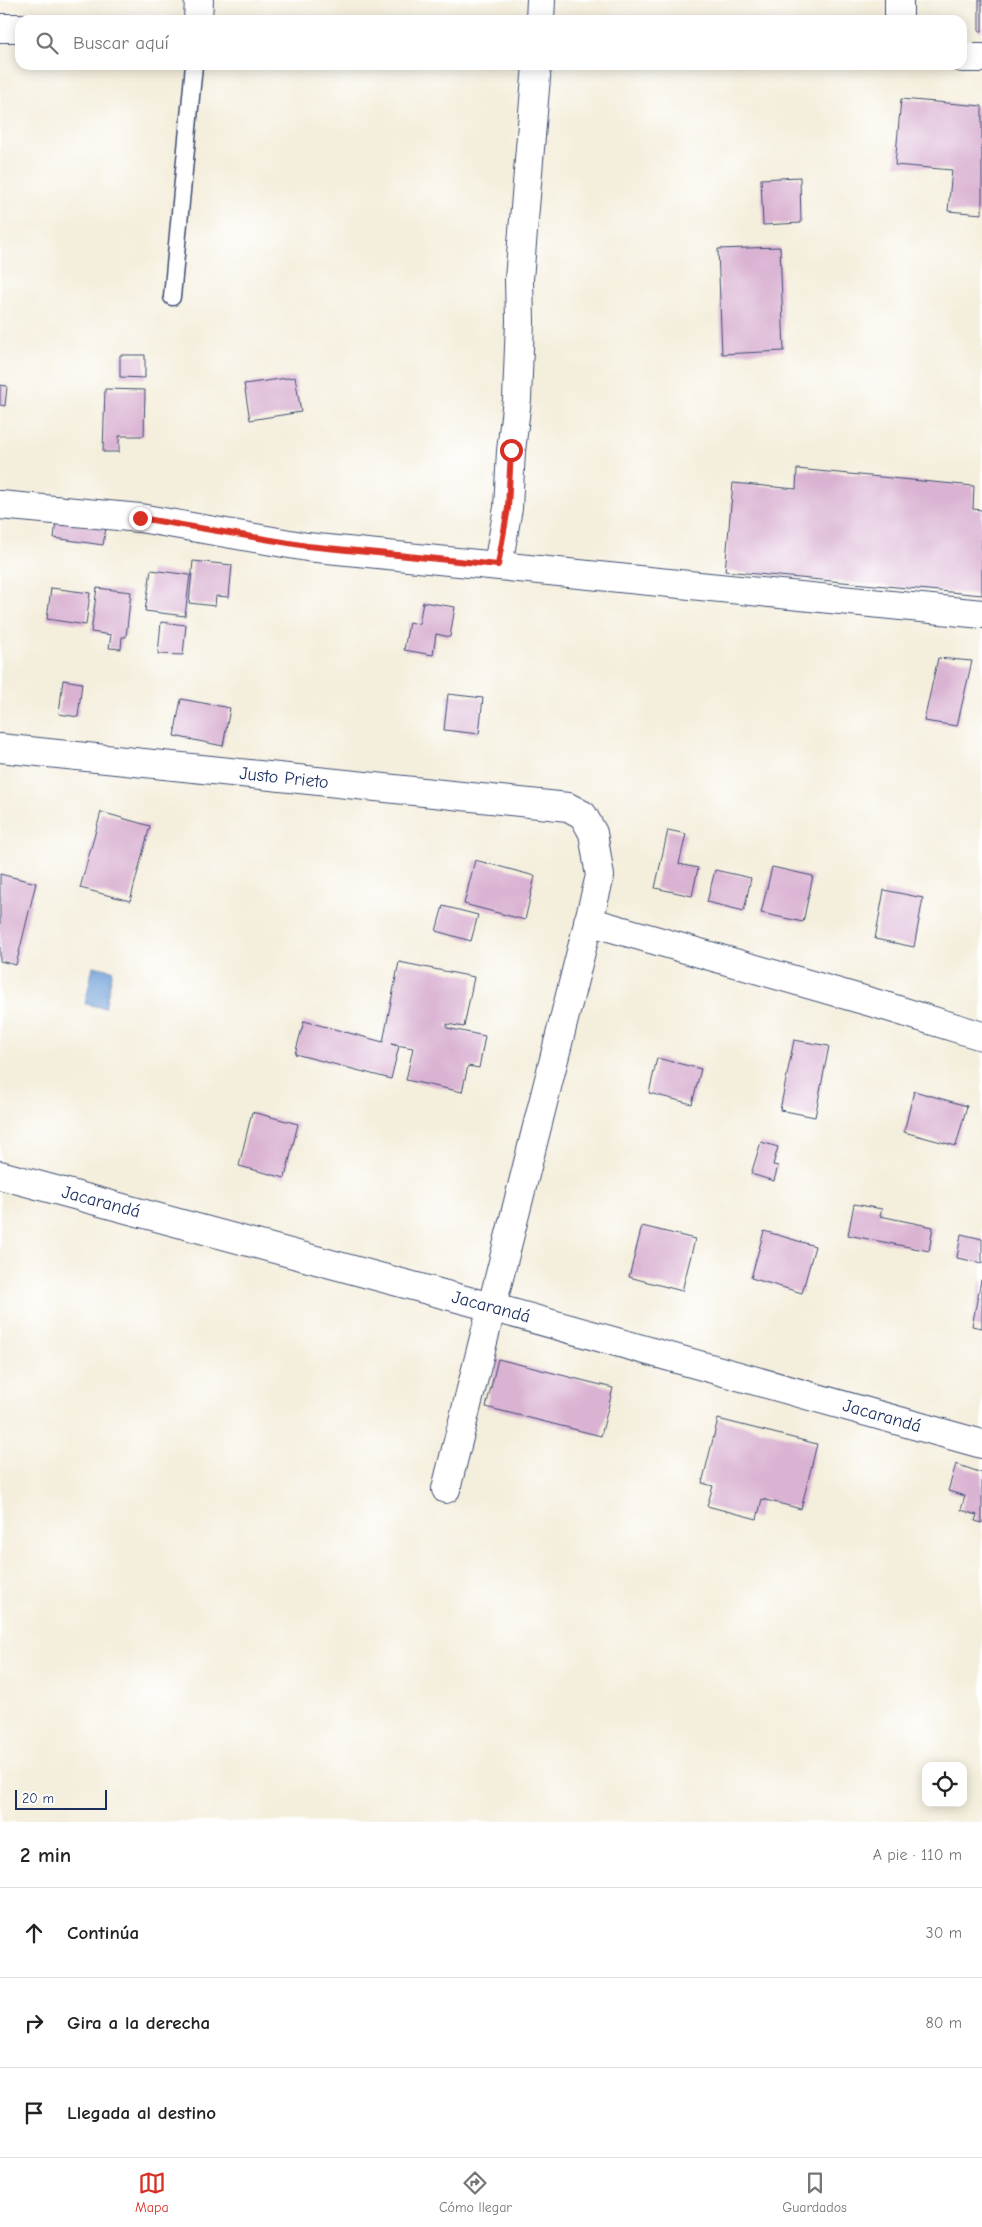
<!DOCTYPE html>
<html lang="es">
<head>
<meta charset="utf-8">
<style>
  :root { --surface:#fff; --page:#f6f6f6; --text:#222; --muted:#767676; --line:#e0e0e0; --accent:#d93025 }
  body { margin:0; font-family:"Comic Neue",sans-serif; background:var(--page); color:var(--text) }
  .controls { position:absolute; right:15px; bottom:15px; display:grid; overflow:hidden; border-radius:10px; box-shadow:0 2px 12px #0003 }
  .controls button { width:45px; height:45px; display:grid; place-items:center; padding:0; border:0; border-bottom:1px solid var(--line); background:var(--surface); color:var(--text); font:25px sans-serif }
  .scale { position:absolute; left:15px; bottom:12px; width:92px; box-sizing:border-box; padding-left:5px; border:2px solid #1b2f5e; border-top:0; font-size:14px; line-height:18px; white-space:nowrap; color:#1b2f5e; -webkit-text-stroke:4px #fff; paint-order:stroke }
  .stop { position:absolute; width:15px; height:15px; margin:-11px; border:4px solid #d93025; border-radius:50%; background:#fff }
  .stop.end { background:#d93025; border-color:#fff; box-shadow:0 1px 5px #0008 }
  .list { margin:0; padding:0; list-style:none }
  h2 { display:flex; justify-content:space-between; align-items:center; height:65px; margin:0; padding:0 20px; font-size:21px }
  h2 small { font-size:16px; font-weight:400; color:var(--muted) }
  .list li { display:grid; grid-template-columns:32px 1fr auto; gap:15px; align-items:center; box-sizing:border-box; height:90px; padding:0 20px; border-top:1px solid var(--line) }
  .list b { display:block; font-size:19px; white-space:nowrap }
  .list em { font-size:16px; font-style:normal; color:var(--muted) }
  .icon { flex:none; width:28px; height:28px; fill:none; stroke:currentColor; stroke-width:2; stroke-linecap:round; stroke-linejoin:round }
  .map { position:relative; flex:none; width:982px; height:1822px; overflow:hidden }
  .search { position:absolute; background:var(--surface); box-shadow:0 2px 12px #0003; left:15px; right:15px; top:15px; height:55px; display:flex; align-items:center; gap:12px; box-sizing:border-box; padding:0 18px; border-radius:15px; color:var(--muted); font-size:19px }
  .sheet { height:335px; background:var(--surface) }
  nav { display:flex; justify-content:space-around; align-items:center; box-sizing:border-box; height:70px; border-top:1px solid var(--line); background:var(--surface); font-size:14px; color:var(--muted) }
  nav a { display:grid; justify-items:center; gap:2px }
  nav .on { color:var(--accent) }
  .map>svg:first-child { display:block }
  .water { fill:#6b9cd5; stroke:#43669a }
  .building { fill:#dab3d3 }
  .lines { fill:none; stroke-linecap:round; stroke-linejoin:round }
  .service-casing { stroke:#3c4c71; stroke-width:19 }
  .minor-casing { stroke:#3c4c71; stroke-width:30 }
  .tertiary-casing { stroke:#3c4c71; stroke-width:30 }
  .service { stroke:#fff; stroke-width:16 }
  .minor { stroke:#fff; stroke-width:28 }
  .tertiary { stroke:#fff; stroke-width:28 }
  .route { stroke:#d93025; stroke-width:6 }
  .labels { text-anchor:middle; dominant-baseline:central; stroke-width:4.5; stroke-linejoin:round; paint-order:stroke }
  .street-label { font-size:18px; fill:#1b2f5e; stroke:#fff }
</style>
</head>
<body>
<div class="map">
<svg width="982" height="1822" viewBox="0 0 982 1822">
  <rect width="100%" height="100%" fill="#fff"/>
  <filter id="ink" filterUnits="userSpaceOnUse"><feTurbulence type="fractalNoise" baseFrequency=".02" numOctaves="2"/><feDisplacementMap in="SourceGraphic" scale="10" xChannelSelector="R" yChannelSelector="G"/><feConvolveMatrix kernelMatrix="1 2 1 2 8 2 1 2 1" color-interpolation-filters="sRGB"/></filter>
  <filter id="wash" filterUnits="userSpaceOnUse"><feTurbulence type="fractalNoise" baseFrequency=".0096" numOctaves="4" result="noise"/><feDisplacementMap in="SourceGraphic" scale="20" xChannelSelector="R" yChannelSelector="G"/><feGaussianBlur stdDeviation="1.12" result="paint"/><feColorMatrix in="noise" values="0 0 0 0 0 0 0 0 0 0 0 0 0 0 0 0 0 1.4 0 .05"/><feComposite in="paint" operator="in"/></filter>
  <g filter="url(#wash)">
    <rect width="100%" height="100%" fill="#f4eedc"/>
    <!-- water -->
    <path class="water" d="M93 966 113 970 105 1008 85 1004Z"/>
    <g id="blocks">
      <!-- building -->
      <path class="building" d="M979 0H982V31H979Z
        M901 99 982 106V214L948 211 952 170 895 165Z
        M800 177 801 223 763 225 761 179Z
        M780 247 784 351 722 354 718 249Z
        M120 355H145V378L120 377Z
        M295 377 301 412 250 420 244 384Z
        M0 385 7 386 5 406 0 405Z
        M105 389 145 390 144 436H119V452H103Z
        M797 469 974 486 973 509 982 510V595L725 571 733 483 796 489Z
        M56 521 106 528 103 545 54 538Z
        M193 561 232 565 229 597 216 596 215 606 189 603Z
        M151 570 190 575 185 616 145 611Z
        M51 588 90 593 86 625 47 619Z
        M97 588 131 592 126 637H122L121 649 109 648 111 635 91 632Z
        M423 602 455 607 450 637 436 634 433 655 404 650 409 622 419 624Z
        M161 622 186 625 183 655 158 654Z
        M938 658 972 661 957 726 924 721Z
        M63 680 82 683 78 717 59 714Z
        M448 694 483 698 479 734 444 730Z
        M181 699 230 708 223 746 174 736Z
        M101 812 150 826 130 901 80 888Z
        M668 830 686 834 679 864 698 868 692 896 655 888Z
        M475 860 535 876 525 920 464 904Z
        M772 867 813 876 803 922 761 913Z
        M715 870 751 878 744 911 707 902Z
        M0 874 36 883 16 965 0 961Z
        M884 890 923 898 914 947 875 939Z
        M443 906 478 915 471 941 436 931Z
        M399 962 474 977 464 1027 447 1024V1028L485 1036 479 1068 468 1066 462 1092 406 1080 413 1048 391 1044 399 1046 391 1079 295 1054 304 1021 383 1042Z
        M794 1040 829 1046 815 1117 780 1110Z
        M657 1058 701 1069 692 1104 649 1093Z
        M914 1091 967 1106 956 1146 904 1132Z
        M252 1112 298 1124 285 1178 239 1166Z
        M761 1142 778 1147 773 1165 778 1166 774 1181 751 1174Z
        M854 1204 882 1209 880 1216 933 1227 929 1251 848 1235Z
        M642 1226 695 1239 682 1291 629 1277Z
        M764 1231 815 1246 802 1293 751 1278Z
        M961 1234 982 1239V1263L957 1258Z
        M981 1280H982V1328L972 1326Z
        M498 1359 613 1388 601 1436 486 1407Z
        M718 1419 817 1444 801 1509 762 1499 757 1519 707 1506 713 1486 702 1483Z
        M956 1464 982 1473V1523L975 1521 977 1515 961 1510 965 1496 948 1491Z"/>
    </g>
  </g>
  <g filter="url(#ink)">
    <use href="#blocks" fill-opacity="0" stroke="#3c4c71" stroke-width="1"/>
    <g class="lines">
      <defs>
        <path id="service" d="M172 297 194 65"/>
        <path id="minor" d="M198 20 199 0
          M540 20 541 0
          M899 20V0
          M0 28H20
          M962 58H982
          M0 505 140 518 307 547 982 614
          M498 565 508 508 511 451 517 399 520 321 519 279 537 65
          M0 748 568 807 583 815 593 833 600 876 446 1489
          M588 921 888 1007 982 1036"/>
        <path id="tertiary" d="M0 1175 491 1307 982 1444"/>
      </defs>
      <!-- service casing -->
      <use href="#service" class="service-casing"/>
      <!-- minor casing -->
      <use href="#minor" class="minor-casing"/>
      <!-- tertiary casing -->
      <use href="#tertiary" class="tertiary-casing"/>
      <!-- service -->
      <use href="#service" class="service"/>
      <!-- minor -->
      <use href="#minor" class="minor"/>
      <!-- tertiary -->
      <use href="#tertiary" class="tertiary"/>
    </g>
  </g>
  <g class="lines" filter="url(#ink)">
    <!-- route -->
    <path class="route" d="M140 518 307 546 498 565 508 508 511 450"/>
  </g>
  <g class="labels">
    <!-- street labels -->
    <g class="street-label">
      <text transform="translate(284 778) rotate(6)">Justo Prieto</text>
      <text transform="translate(101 1202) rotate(15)">Jacarandá</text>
      <text transform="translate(491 1307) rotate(15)">Jacarandá</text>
      <text transform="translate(882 1416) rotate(16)">Jacarandá</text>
    </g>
  </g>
</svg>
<div class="controls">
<button><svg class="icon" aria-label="locate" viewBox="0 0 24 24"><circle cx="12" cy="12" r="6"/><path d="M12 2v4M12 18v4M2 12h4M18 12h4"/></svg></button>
</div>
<div class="scale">20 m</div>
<div class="stop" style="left:511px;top:450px"></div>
<div class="stop end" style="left:140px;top:518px"></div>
<div class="search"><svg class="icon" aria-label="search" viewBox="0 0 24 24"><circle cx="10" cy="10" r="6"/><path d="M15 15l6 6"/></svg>Buscar aquí</div>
</div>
<section class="sheet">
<h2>2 min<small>A pie · 110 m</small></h2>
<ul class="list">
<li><svg class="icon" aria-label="ahead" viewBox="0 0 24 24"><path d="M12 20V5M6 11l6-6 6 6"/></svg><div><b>Continúa</b></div><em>30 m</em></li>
<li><svg class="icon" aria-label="right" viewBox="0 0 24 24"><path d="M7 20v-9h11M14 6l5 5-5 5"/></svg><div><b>Gira a la derecha</b></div><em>80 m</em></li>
<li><svg class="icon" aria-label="arrive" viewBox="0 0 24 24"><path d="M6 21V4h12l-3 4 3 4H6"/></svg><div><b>Llegada al destino</b></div></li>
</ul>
</section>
<nav>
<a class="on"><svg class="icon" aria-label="map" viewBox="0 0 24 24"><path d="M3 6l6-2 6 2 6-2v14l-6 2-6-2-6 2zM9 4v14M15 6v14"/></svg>Mapa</a>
<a><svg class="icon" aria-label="directions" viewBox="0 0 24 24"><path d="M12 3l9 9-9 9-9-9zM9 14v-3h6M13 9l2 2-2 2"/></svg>Cómo llegar</a>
<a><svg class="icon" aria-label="saved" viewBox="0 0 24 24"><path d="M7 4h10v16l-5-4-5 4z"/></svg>Guardados</a>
</nav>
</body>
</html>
